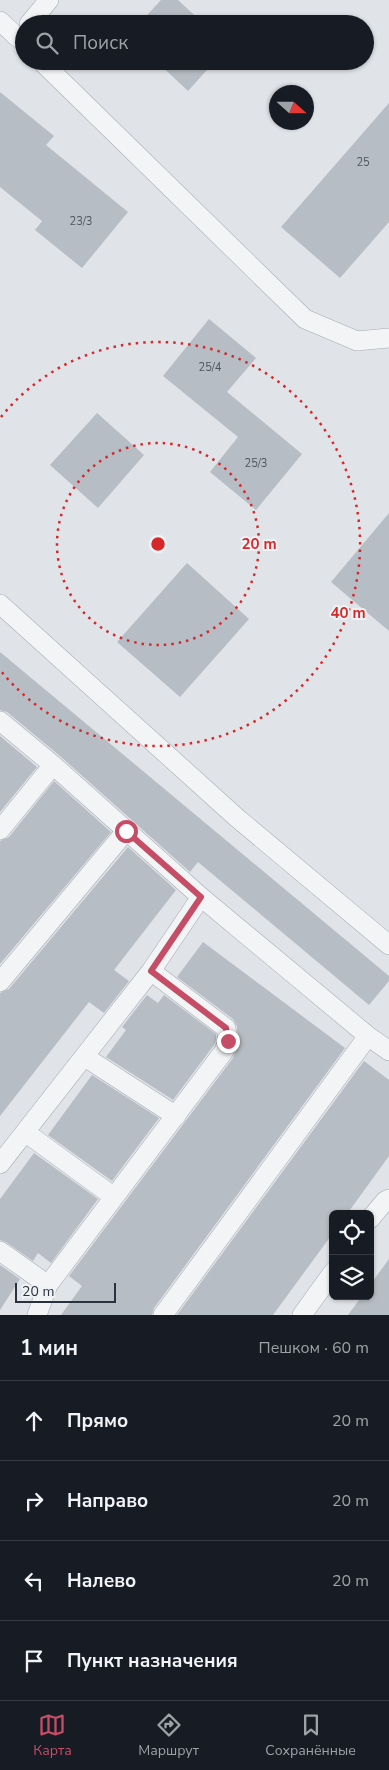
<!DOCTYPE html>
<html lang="ru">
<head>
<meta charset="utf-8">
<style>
  :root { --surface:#171b24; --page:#242831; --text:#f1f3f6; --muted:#9ea1a6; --line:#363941; --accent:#c54d66 }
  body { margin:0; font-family:"Nunito Sans",sans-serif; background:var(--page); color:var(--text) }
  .controls { position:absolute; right:15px; bottom:15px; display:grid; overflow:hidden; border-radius:8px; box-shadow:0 1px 4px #0004 }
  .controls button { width:45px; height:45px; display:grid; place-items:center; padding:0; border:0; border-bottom:1px solid var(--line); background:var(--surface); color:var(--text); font:25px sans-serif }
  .compass { position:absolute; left:269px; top:85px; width:45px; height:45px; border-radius:50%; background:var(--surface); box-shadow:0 1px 4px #0004; rotate:111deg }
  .scale { position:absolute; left:15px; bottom:12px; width:101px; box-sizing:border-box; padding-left:5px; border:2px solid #2a323e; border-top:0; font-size:14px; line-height:18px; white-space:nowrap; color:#2a323e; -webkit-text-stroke:4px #eff2f5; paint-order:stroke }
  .stop { position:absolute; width:15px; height:15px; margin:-11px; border:4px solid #c54d66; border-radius:50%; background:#fff }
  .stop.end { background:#c54d66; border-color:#fff; box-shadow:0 1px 5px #0008 }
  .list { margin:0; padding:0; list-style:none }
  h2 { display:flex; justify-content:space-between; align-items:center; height:65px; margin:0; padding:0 20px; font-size:21px }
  h2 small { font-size:16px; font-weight:400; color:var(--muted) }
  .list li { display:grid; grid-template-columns:32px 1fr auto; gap:15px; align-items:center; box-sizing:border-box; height:80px; padding:0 20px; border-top:1px solid var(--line) }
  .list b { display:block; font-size:19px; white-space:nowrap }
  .list em { font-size:16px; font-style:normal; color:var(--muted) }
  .icon { flex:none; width:28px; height:28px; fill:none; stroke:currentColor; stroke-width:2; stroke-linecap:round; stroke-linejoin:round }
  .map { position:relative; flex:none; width:389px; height:1315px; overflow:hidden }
  .search { position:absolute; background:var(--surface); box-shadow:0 1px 4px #0004; left:15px; right:15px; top:15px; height:55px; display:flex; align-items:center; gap:12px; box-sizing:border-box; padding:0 18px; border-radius:28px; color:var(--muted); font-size:19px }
  .sheet { height:385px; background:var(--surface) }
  nav { display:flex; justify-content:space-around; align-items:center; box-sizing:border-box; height:70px; border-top:1px solid var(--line); background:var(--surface); font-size:14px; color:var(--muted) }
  nav a { display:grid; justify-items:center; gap:2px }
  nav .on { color:var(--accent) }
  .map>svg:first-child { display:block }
  .building { fill:#b7bdc4 }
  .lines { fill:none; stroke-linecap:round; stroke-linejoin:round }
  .service-casing { stroke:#a6aab2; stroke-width:20 }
  .service { stroke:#f2f4f6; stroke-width:19 }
  .route { stroke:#c54d66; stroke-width:6 }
  .ring { fill:none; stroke:#d62828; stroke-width:2.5; stroke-dasharray:2.5 5 }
  .labels { text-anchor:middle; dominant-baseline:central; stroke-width:4; stroke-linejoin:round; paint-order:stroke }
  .number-label { font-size:11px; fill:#4d5560 }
  .centre { fill:#d62828; stroke:#eff2f5; stroke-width:2.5 }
  .ring-label { font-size:15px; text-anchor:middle; font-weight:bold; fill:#d62828; stroke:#eff2f5; stroke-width:4; stroke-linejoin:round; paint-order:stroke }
</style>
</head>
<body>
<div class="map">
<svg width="389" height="1315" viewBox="0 0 389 1315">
  <rect width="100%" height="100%" fill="#e0e3e8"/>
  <!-- building -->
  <path class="building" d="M161 0H178L204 24H139Z
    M156 61H215L188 91Z
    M0 92 54 136 46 145 128 212 82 268 35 230 42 221 0 187Z
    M389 103V222L340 278 281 227Z
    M209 319 256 358 227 392 302 454 256 510 210 472 238 437 163 376Z
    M97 413 144 455 98 508 50 465Z
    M389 513V631L331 582Z
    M187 563 249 619 180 697 117 642Z
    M0 652 389 976V981L369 1005 198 862 190 872 60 756 7 712 0 710Z
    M0 736 37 767 0 812Z
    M54 781 111 832 0 964V841L9 837Z
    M128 847 176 890 114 970 129 981 104 1013 89 1002 0 1116V993L9 989Z
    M203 942 345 1048 154 1308 152 1315H61L82 1286 69 1276 233 1058 238 1045 237 1026 233 1019 177 977Z
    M147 995 158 1003 164 995 216 1034V1040L214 1045 173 1100 106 1057 126 1030 122 1027Z
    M364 1061 389 1080V1156L347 1214H333V1233L273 1315H177Z
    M92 1075 159 1118 112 1181 48 1135Z
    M34 1153 98 1199 51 1263 38 1253 33 1261 6 1242 0 1240V1199Z
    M389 1259V1315H348L362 1296H370V1285Z
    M0 1265 20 1279 0 1310Z"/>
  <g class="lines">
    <defs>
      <path id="service" d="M0 21 17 37
        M29 24 49 0
        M41 61 305 319 357 341 389 338
        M0 604 236 817 389 945
        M0 721 53 765 201 897 368 1036 389 1051
        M0 830 53 765
        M0 982 126 831
        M85 1057 176 1116
        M25 1132 114 1197
        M0 1164 151 971
        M370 1219 385 1201 389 1199
        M0 1251 48 1285
        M37 1315 48 1285 224 1051 228 1041 226 1028 151 971 201 897
        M163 1315 368 1036
        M302 1315 333 1272"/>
    </defs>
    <!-- service casing -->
    <use href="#service" class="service-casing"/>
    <!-- service -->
    <use href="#service" class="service"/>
  </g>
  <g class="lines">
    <!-- route -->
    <path class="route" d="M126 831 201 897 151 971 226 1028 228 1041"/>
  </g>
  <!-- distance rings -->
  <g class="ring">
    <circle cx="158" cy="544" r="101"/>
    <path d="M1 417A202 202 0 1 1 1 671"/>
  </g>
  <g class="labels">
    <!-- number labels -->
    <g class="number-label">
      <text x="363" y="162">25</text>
      <text x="81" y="221">23/3</text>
      <text x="210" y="367">25/4</text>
      <text x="256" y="463">25/3</text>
    </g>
  </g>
  <circle cx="158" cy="544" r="8" class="centre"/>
  <g class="ring-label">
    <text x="259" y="549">20 m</text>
    <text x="348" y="618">40 m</text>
  </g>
</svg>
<div class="controls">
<button><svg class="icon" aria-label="locate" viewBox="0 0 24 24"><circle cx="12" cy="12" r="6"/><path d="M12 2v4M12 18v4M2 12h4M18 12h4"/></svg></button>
<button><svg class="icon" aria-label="layers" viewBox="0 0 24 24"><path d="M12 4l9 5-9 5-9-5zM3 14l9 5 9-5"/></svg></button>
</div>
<svg class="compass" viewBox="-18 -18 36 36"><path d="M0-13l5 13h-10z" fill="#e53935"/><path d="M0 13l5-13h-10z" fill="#9ea1a6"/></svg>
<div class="scale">20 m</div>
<div class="stop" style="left:126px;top:831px"></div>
<div class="stop end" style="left:228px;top:1041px"></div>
<div class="search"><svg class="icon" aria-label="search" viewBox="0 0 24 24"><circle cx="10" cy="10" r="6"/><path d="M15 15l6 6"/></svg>Поиск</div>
</div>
<section class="sheet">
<h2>1 мин<small>Пешком · 60 m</small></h2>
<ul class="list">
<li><svg class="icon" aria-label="ahead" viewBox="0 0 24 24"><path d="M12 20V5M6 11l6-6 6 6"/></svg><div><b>Прямо</b></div><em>20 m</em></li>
<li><svg class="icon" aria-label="right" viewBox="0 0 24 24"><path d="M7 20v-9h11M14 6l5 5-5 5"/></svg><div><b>Направо</b></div><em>20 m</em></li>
<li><svg class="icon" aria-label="left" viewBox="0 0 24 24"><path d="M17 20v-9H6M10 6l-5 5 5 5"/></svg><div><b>Налево</b></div><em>20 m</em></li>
<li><svg class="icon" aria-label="arrive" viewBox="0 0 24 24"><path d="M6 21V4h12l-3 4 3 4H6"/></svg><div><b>Пункт назначения</b></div></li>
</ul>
</section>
<nav>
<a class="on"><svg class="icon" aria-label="map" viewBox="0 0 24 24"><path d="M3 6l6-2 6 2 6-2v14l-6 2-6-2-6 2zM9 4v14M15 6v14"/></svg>Карта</a>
<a><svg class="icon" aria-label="directions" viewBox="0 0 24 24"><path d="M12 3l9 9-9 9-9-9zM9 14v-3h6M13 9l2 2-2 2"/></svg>Маршрут</a>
<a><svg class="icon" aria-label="saved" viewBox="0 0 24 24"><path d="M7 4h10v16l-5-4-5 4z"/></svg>Сохранённые</a>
</nav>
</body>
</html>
